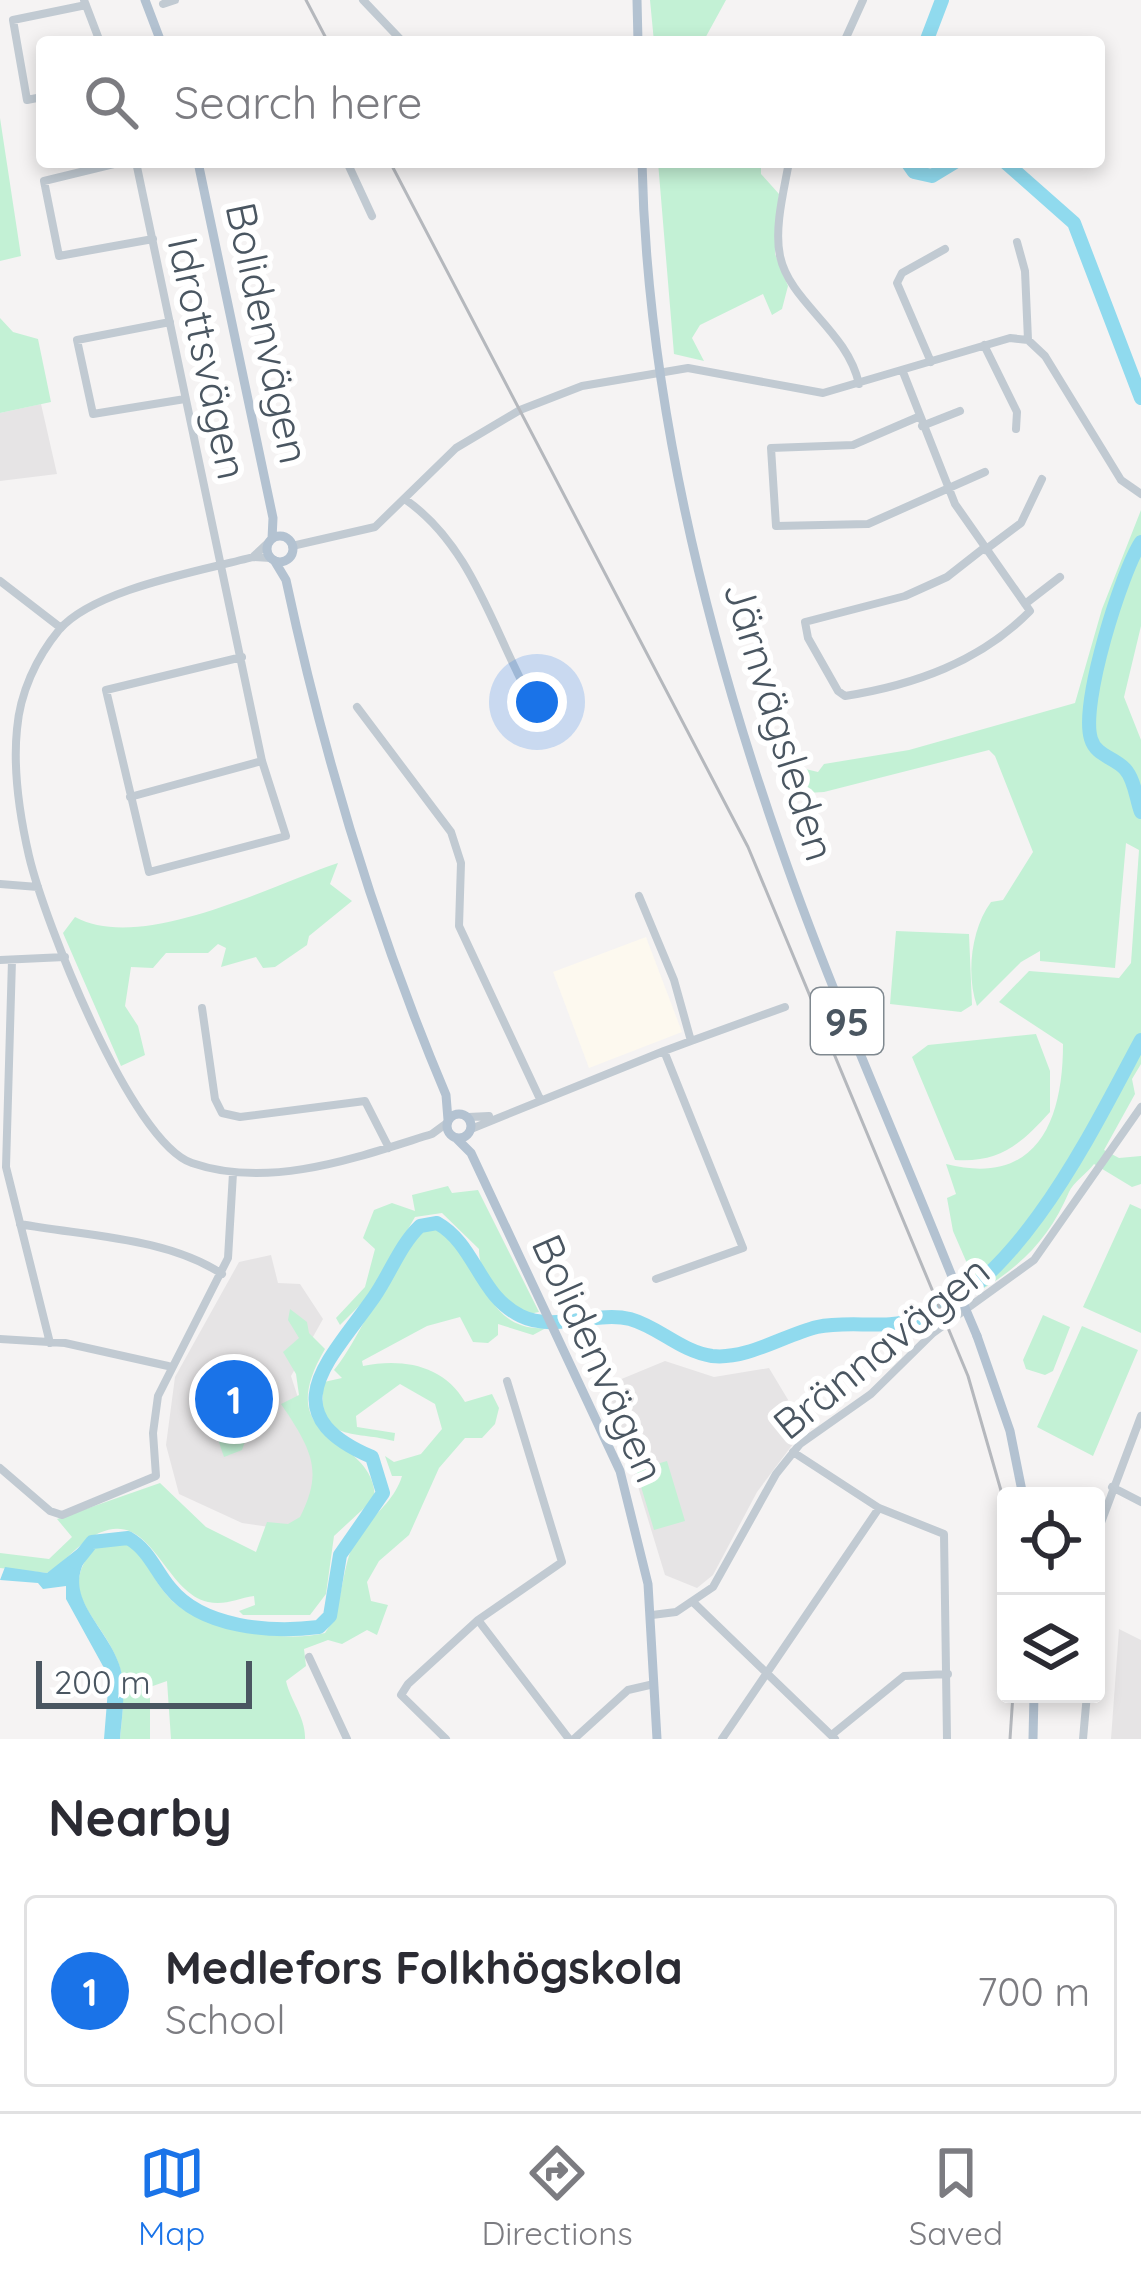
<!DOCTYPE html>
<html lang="en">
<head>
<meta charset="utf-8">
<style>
  :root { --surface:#fff; --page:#f2f2f3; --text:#2b2b33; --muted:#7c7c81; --line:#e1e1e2; --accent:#1a73e8 }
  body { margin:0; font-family:Quicksand,sans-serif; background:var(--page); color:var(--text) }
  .controls { position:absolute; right:36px; bottom:36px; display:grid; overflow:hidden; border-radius:12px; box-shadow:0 6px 18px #0003 }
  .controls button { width:108px; height:108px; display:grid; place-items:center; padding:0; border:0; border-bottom:3px solid var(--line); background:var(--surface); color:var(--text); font:60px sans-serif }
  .scale { position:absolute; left:36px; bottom:30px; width:216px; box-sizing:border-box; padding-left:12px; border:6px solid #4a5661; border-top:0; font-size:33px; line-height:42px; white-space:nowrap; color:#4a5661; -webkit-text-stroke:9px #fff; paint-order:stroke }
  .you { position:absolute; left:537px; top:702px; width:42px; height:42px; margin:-30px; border:9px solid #fff; border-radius:50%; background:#1a73e8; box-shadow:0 0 0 18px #1a73e833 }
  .badge { display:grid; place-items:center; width:78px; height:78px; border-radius:50%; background:var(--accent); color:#fff; font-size:39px; font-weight:700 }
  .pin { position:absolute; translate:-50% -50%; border:6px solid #fff; box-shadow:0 3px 12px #0006 }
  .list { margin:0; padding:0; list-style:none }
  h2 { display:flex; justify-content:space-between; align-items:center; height:156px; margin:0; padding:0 48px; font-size:51px }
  h2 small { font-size:39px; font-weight:400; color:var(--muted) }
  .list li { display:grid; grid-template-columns:78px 1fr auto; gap:36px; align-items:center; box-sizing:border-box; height:192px; margin:0 24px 24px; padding:0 24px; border:3px solid var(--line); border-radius:12px }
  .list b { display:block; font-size:45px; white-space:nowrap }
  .list p { margin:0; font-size:39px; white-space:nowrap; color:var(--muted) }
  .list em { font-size:39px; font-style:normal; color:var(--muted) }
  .icon { flex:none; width:66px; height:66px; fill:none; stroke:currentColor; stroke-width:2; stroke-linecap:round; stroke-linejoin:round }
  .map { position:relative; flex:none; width:1141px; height:1739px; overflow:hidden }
  .search { position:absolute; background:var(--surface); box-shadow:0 6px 18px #0003; left:36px; right:36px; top:36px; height:132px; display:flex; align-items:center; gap:30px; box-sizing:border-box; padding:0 42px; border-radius:12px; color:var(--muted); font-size:45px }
  .sheet { height:372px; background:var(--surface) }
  nav { display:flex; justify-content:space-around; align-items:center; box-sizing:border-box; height:168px; border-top:3px solid var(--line); background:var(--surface); font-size:33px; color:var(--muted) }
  nav a { display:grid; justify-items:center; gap:6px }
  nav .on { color:var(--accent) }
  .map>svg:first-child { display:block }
  .commercial { fill:#fdf9ef }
  .education { fill:#e6e4e5 }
  .green { fill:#c3f1d5 }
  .water { fill:#90daee }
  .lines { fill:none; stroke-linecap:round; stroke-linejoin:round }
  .river { stroke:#90daee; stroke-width:14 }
  .minor { stroke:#c1cad2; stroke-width:8 }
  .major { stroke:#b3c2d1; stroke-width:9 }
  .rail { stroke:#b5b8bd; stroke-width:3 }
  .major-bridge { stroke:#b3c2d1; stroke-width:9 }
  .labels { text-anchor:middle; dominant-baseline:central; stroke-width:12; stroke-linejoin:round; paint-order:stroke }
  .shield { fill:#fff; stroke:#808990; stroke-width:3 }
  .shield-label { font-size:39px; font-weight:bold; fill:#4a5661 }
  .street-label { font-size:42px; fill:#4a5661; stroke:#fff }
</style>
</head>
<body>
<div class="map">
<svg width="1141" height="1739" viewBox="0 0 1141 1739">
  <rect width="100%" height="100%" fill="#f5f3f3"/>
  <!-- commercial -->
  <path class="commercial" d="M646 937 682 1032 589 1068 553 972Z"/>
  <!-- education -->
  <path class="education" d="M41 404 57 474 0 481V413Z
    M271 1255 278 1283 300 1284 323 1319 291 1376 320 1466 317 1521 283 1529 242 1523 179 1494 166 1445 175 1377 239 1262Z
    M665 1361 714 1377 769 1368 805 1428 757 1492 713 1575 697 1588 665 1575 607 1385Z
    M1119 1629 1141 1640V1739H1111Z"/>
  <!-- green -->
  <path class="green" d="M650 0H726L703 42H654Z
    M0 118 21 256 0 261Z
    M658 162H761V174L779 194 775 254 788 286 782 309 772 315 763 294 700 325 692 338 704 361 674 354Z
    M0 318 13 332 38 339 51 402 0 413Z
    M1141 510V626L1124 697 1141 740V1064L1132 1079 1135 1094 1104 1150 1119 1158 1141 1156V1184L1132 1187 1094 1164C1087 1173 1073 1183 1069 1192 1050 1237 1021 1267 979 1291L953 1231 947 1198 956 1194 946 1164C1037 1187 1063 1121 1063 1044L999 1002 1029 971 1119 978 1131 963 1139 850 1126 843 1115 968 1040 961V951L1021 962 977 1006C966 975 971 929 991 902L1003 900 1033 852 995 756 989 750 824 792 807 793 790 776 797 767 818 772 824 764 909 750 1075 703 1102 609Z
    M338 863 330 884 352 901 309 936 307 945 275 967 263 968 256 957 221 967 226 948 218 944 208 953H166L153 968 131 967 125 1006 138 1026 145 1055 121 1066 63 933 75 917C141 953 269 886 338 863Z
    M896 931 969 934 972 1005 961 1012 890 1004Z
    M1036 1034 1050 1071V1112C1021 1144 1000 1163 955 1160L912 1057 928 1045Z
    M448 1186 452 1193 478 1190 539 1312 529 1314C505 1303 478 1276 479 1249L442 1213 415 1217 369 1296 340 1325 336 1318 365 1287 375 1249 363 1238 374 1210 392 1203 415 1211 412 1195Z
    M1130 1204 1141 1209V1333L1083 1307Z
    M430 1226C485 1245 476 1333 546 1328L533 1335 498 1324V1335L488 1343 473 1342 460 1317 427 1326 362 1361 363 1366C402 1358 444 1365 465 1402L492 1394 499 1408 495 1424 482 1438H465L439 1468 409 1535 379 1561 367 1582 371 1601 388 1605 377 1635 367 1630 342 1644 328 1640 304 1649 306 1666 286 1681C291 1702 306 1718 305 1739H171L167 1681 150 1687V1739H120C122 1715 127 1685 118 1662 101 1615 52 1593 98 1544H131C148 1562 157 1589 177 1605 209 1630 287 1643 325 1633 343 1608 341 1572 353 1545 364 1520 393 1506 402 1476H392L385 1456 394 1462 421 1454 442 1429 435 1404 400 1384 356 1416 357 1427 395 1433 394 1441C354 1430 315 1444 324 1382L342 1378 334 1370C361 1339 398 1243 430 1226Z
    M290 1309 307 1322 309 1333 325 1349C267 1448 374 1431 375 1498L334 1536 326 1594 310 1615H243L239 1611 255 1605 254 1596C238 1598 225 1606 208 1602 164 1592 152 1509 99 1533 79 1542 66 1562 47 1573L0 1568V1553L49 1559 72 1537 57 1519 160 1483 206 1527 256 1552 267 1522 288 1524 300 1517C323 1472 313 1451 281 1404L299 1395 296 1374 283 1352 299 1338 288 1320Z
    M1043 1315 1070 1327 1053 1371 1045 1375 1026 1369 1023 1360Z
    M1082 1326 1138 1350 1093 1456 1037 1427Z
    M244 1366 255 1413 242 1450 224 1457 208 1410 204 1375Z
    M667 1461 685 1521 654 1530 636 1470Z"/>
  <!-- water -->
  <path class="water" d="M80 1547 89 1554C59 1595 106 1625 119 1664 127 1687 122 1715 120 1739H104L109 1677 66 1599V1586L43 1589 38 1583 0 1580 5 1567 47 1573Z"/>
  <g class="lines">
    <!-- river -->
    <path class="river" d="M926 42 942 0
      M907 162 914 172 932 176 955 162
      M1005 162 1074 223 1141 398
      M1141 542C1121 573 1080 704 1091 739 1096 756 1114 757 1125 769 1135 780 1136 799 1141 812
      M76 1562 92 1542 128 1538C149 1550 155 1570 170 1588 202 1628 271 1633 319 1627L330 1616 340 1555 383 1493 372 1457C269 1413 330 1360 374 1297 390 1274 400 1245 420 1226L437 1223C476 1245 479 1296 521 1316 553 1332 596 1311 630 1319 659 1327 680 1351 712 1356 747 1360 784 1335 817 1327 850 1320 885 1330 917 1319 1018 1287 1093 1129 1141 1040"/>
    <!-- minor -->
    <path class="minor" d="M84 0 100 42
      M363 0 403 42
      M163 4 175 0
      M844 42 863 0
      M42 97 27 100 13 20 86 5
      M122 162 44 181 59 256 153 239
      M136 162 262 761 286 836 149 872 106 690 242 657
      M347 162 372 216
      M789 162C784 190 774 228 780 256 790 303 847 330 859 384
      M1017 242 1025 271 1028 340
      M170 322 77 340 93 414 185 399
      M984 345 1017 412 1016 429
      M931 362 897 283 902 273 945 249
      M903 372 955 504 1030 611C980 662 914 685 845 696L838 691 808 638 805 622 905 596 947 577 984 548
      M918 417 853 445 771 448 776 526 868 524 985 472
      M922 426 960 411
      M406 500C473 547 493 632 532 701
      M292 546 375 527 456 448 520 410 582 386 688 368 823 393 1010 338 1028 340 1045 356 1121 480 1141 494
      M985 550 1021 523 1042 479
      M254 556 269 542
      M271 558 253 557C201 571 94 589 59 630 36 658 20 693 17 729 13 768 20 817 29 856 44 920 131 1142 192 1163 270 1190 358 1157 432 1134L447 1123
      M0 581 61 628
      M1025 604 1060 577
      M357 707 451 832 461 863 459 926 540 1099
      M130 797 262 761
      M0 884 38 887
      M639 896 674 980 691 1041 664 1051
      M0 960 65 957
      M12 960 6 1167 50 1343
      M202 1008 215 1099 222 1113 240 1117 365 1101 389 1148
      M691 1041 785 1007
      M468 1117 489 1116
      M471 1129 664 1051 743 1248 656 1279
      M20 1224C84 1236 166 1237 222 1274
      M0 1339 65 1343 168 1366
      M793 1452 879 1508 944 1534 947 1739
      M0 1468 50 1511 62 1515 156 1476 153 1433 158 1396 228 1258 233 1173
      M1112 1487 1141 1502
      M1096 1536 1141 1416
      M694 1603 835 1739
      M652 1615 676 1612 713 1587 776 1474 800 1444 871 1394 933 1333 1034 1260 1141 1107
      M478 1620 569 1739
      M309 1657 347 1739
      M834 1733 904 1676 948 1674
      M446 1739 401 1695 408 1684 478 1620 562 1562 507 1381
      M574 1739 628 1690 654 1684
      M722 1739 879 1508
      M1083 1739 1087 1694"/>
    <!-- major -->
    <path class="major" d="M145 0 161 42
      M637 0 638 42
      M198 162 273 518 272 539
      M642 162C647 395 706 635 783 854 834 1000 898 1140 955 1284
      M267 549a13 13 0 1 1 26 0a13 13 0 1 1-26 0Z
      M274 560 286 580C324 758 375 927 446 1095L448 1120
      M447 1126a12 12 0 1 1 24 0a12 12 0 1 1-24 0Z
      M456 1138 471 1153 620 1471 648 1584 657 1739
      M977 1336 1010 1431 1023 1496
      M1033 1739 1034 1694"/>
    <!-- rail -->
    <path class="rail" d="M306 0 328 42
      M390 162 748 847 968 1376 1006 1508
      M1010 1739 1013 1694"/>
    <!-- major-bridge -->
    <path class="major-bridge" d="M955 1284 977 1336"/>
  </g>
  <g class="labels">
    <!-- shield labels -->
    <rect class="shield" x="811" y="988" width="72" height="66" rx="9"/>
    <g class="shield-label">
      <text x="847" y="1021">95</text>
    </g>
    <!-- street labels -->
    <g class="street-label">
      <text transform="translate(268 333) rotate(78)">Bolidenvägen</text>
      <text transform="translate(208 358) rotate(78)">Idrottsvägen</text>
      <text transform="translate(780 721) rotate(73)">Järnvägsleden</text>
      <text transform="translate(881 1347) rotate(-39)">Brännavägen</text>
      <text transform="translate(599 1358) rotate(66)">Bolidenvägen</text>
    </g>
  </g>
</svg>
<div class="controls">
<button><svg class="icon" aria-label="locate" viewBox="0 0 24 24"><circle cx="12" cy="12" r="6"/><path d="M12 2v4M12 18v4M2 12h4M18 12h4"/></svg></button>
<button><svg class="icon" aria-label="layers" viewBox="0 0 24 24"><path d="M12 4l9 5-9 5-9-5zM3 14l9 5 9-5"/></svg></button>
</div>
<div class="scale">200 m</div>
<div class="you"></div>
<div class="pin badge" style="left:234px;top:1399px">1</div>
<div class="search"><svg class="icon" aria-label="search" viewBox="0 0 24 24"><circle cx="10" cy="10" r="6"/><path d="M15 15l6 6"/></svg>Search here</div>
</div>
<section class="sheet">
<h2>Nearby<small></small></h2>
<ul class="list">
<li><span class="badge">1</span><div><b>Medlefors Folkhögskola</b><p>School</p></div><em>700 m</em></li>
</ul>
</section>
<nav>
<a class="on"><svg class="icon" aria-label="map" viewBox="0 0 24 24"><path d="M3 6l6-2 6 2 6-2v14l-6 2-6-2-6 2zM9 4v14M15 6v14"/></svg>Map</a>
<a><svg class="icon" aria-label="directions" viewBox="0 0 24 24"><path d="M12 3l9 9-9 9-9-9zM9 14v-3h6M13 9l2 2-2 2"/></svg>Directions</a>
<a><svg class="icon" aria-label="saved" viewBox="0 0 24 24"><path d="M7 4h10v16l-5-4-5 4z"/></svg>Saved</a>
</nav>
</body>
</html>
